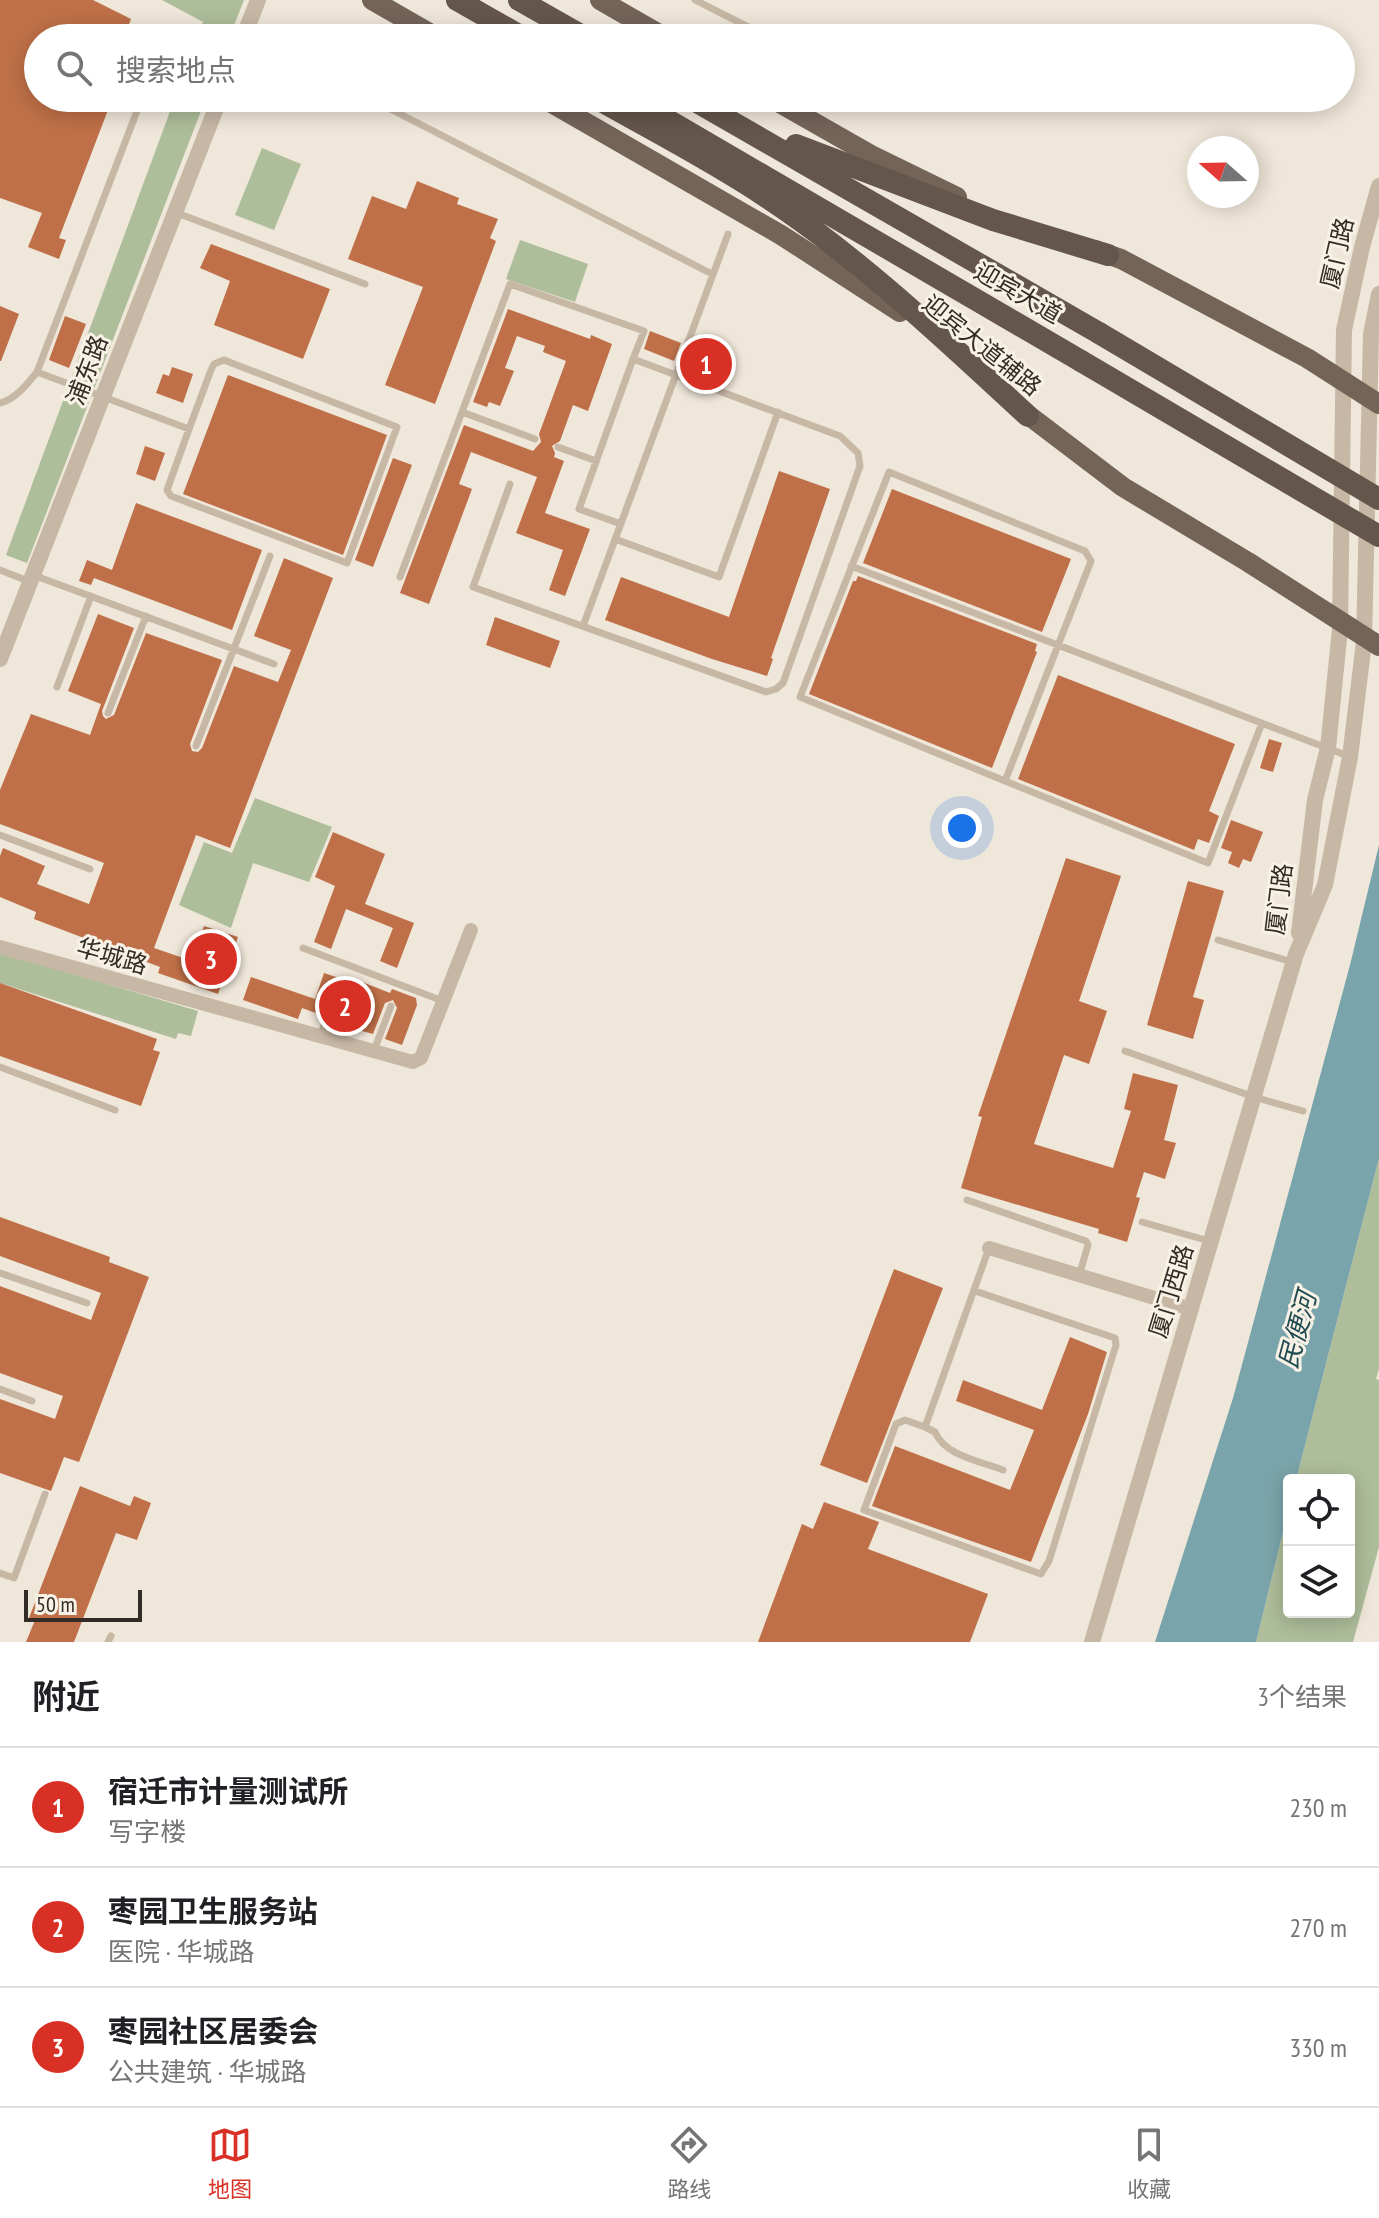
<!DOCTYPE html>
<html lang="zh">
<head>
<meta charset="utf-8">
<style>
  :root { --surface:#fff; --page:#f2f2f2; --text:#202124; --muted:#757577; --line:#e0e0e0; --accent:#d93025 }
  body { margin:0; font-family:"PT Sans Narrow","Noto Sans SC",sans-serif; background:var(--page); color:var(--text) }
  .controls { position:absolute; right:24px; bottom:24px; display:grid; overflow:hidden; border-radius:8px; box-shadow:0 4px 20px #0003 }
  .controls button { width:72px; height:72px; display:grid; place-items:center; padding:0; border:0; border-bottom:2px solid var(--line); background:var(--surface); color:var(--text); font:40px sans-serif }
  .compass { position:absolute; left:1187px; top:136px; width:72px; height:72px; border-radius:50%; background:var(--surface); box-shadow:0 4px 20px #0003; rotate:290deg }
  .scale { position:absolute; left:24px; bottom:20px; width:118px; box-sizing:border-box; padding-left:8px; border:4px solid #332c26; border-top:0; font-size:22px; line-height:28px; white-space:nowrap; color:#332c26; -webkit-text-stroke:6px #f8f1e5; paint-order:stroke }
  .you { position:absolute; left:962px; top:828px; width:28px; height:28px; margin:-20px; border:6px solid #fff; border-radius:50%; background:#1a73e8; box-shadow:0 0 0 12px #1a73e833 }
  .badge { display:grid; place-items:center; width:52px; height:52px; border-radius:50%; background:var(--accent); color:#fff; font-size:26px; font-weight:700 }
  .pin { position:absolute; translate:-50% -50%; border:4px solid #fff; box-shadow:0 2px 8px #0006 }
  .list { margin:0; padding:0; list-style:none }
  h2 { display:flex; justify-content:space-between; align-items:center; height:104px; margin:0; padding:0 32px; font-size:34px }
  h2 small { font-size:26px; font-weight:400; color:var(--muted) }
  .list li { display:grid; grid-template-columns:52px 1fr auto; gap:24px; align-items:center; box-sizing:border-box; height:120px; padding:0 32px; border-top:2px solid var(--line) }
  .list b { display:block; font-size:30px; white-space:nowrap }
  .list p { margin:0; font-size:26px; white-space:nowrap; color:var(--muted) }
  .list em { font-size:26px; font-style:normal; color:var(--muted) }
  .icon { flex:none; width:44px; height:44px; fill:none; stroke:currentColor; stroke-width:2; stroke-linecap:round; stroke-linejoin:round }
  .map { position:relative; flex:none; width:1379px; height:1642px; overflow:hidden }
  .search { position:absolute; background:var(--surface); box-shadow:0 4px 20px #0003; left:24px; right:24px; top:24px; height:88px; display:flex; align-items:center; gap:20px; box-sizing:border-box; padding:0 28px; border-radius:44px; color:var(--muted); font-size:30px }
  .sheet { height:464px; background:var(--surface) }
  nav { display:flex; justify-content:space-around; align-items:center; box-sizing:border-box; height:112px; border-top:2px solid var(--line); background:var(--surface); font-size:22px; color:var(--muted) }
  nav a { display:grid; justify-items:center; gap:4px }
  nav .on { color:var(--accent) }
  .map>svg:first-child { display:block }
  .green { fill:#aebd9a }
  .water { fill:#7aa4ab }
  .building { fill:#bf7048 }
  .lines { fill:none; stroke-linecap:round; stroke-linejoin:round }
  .service { stroke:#c7b8a6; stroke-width:7 }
  .minor { stroke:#c7b8a6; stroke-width:14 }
  .tertiary { stroke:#c7b8a6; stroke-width:16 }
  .primary { stroke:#746458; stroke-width:20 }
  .trunk { stroke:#64564b; stroke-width:22 }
  .trunk-bridge { stroke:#64564b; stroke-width:22 }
  .labels { text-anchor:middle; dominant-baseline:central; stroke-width:6; stroke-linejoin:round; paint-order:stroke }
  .street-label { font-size:24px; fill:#332c26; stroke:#f8f1e5 }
  .water-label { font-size:26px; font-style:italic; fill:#1f4a52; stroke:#f8f1e5 }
</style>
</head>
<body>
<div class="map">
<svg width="1379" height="1642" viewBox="0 0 1379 1642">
  <rect width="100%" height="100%" fill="#efe7d9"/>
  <!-- green -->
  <path class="green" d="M162 0H244L229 38H197L203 22Z
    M175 98H206L27 563 6 555Z
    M262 148 301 164 274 230 235 215Z
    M520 240 588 264 575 302 506 279Z
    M255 798 332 827 309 882 253 863 231 928 179 905 204 842 232 853Z
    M0 952 198 1011 191 1036 178 1033 176 1039 0 983Z
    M1379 1158V1369L1376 1379 1379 1380V1547L1353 1642H1256L1289 1508V1612H1349V1480H1296Z"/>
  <!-- water -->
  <path class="water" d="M1379 845V1158L1296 1480H1289V1508L1256 1642H1155L1233 1398 1350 965Z"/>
  <!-- building -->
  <path class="building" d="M0 0H93L131 19 124 38H38V98H101L98 106 108 110 59 238 66 240 59 259 28 247 42 213 0 198Z
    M417 181 459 198 457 204 498 219 490 238 496 241 435 404 385 385 423 287 348 259 372 196 406 209Z
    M211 244 330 289 303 359 214 325 230 281 200 268Z
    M0 306 19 314 1 361H0Z
    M508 309 590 339 591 335 612 344 588 411 573 405 560 441 552 446 555 453 554 457 564 461 545 513 590 529 565 596 549 590 563 550 516 533 537 477 471 452 459 484 472 489 429 604 400 593 464 425 533 451 541 442 539 434 566 361 543 352 545 346 517 336 505 368 514 371 500 406 489 402 487 407 473 402Z
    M65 316 86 324 69 368 49 360Z
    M650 331 681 343 674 361 644 349Z
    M693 348 721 357 713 378 686 366Z
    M172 367 193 374 183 403 156 393 163 374 169 376Z
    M228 375 387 435 343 555 183 494Z
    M145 446 165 453 155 481 136 474Z
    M393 458 412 465 373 567 355 560Z
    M779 471 830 489 771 658 773 659 767 676 712 659 605 620 621 577 729 617Z
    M892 489 1071 559 1042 632 863 563Z
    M136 503 262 550 232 630 94 578 91 585 79 581 87 560 112 570Z
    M284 558 333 578 230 848 196 835 154 948 192 961 204 926 238 937 218 994 158 973 160 967 34 919 36 912 0 897V856L3 848 45 866 37 884 89 904 104 863 0 824V790L31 714 90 735 101 704 68 691 98 614 134 628 102 711 103 716 106 719 114 715 146 633 222 660 190 744 192 751 198 752 202 748 234 666 278 682 291 650 254 636Z
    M858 576 1037 644 1035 651 1037 652 992 768 809 694 853 581H856Z
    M495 617 560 641 550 668 486 645Z
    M1058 675 1235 744 1209 811 1219 816 1209 843 1198 839 1194 850 1018 779Z
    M1269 739 1282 743 1273 772 1260 768Z
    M1231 820 1263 832 1251 862 1243 859 1239 868 1228 863 1232 852 1221 848Z
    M333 832 385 854 365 904 414 923 397 968 380 961 393 928 346 909 331 949 314 942 335 886 315 877Z
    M1066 858 1121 876 1079 1001 1107 1011 1089 1064 1064 1055 1034 1144 1113 1168 1131 1111 1124 1109 1133 1073 1178 1085 1164 1140 1176 1143 1165 1179 1144 1172 1136 1197 1140 1198 1127 1242 1098 1233 1099 1229 961 1188 982 1117 978 1116Z
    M1188 881 1224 891 1193 997 1204 1000 1193 1039 1147 1025Z
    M324 973 336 977 321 1015 302 1008 298 1019 243 1000 251 977 315 999Z
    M352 978 390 993 392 989 416 998 417 1005 402 1045 385 1039 397 1008 393 1000 385 1003 373 1034 355 1029 367 998 348 991Z
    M0 983 157 1039 153 1050 160 1052 141 1106 0 1056Z
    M0 1217 110 1257 109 1262 149 1277 79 1462 64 1457 51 1491 0 1473V1399L55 1419 63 1396 0 1373V1286L91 1320 101 1293 0 1256Z
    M894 1269 943 1288 867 1483 820 1465Z
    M1070 1337 1107 1352 1088 1414 1031 1562 872 1506 895 1446 1010 1490 1034 1430 956 1401 963 1380 1042 1410Z
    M80 1486 130 1506 134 1496 151 1503 137 1540 116 1533 74 1642H26L35 1620 29 1618Z
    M824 1502 879 1522 868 1549 988 1594 970 1642H758L802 1524 813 1529Z"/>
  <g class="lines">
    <!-- service -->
    <path class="service" d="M695 0 770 38
      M369 98 712 274
      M177 213 365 284
      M37 372 189 429 211 370 214 364 224 360 397 427 347 563 171 496 167 490 189 429
      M0 403C16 399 27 384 37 372L142 98
      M462 412 535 439
      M558 447 596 461
      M889 472 1085 551 1091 561 1005 781 800 697Z
      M510 484 473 587 766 692 776 689 783 683 860 466 858 453 840 436 633 359 579 509 621 524
      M615 539 719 577 778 412
      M851 566 1348 756
      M0 570 28 581
      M33 575 274 664
      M400 577 510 284 644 331 633 359
      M583 626 728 234
      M57 687 91 596
      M108 713 146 616
      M196 746 270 556
      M1005 781 1208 863 1262 723
      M0 835 90 869
      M1218 940 1292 962
      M303 948 443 1001
      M320 1036 338 989
      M1125 1051 1254 1097 1303 1111
      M373 1053 391 1006
      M0 1067 115 1110
      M967 1200 1086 1241 1088 1245 1079 1276
      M1142 1222 1209 1241
      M0 1273 87 1303
      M975 1291 1115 1338 1116 1345 1049 1561 1041 1574 864 1510 896 1424 905 1420 925 1427 989 1248
      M0 1389 32 1401
      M925 1427 935 1432C945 1456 980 1461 1003 1470
      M0 1573 14 1578 45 1494
      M108 1642 111 1636"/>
    <!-- minor -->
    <path class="minor" d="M0 947 413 1062 421 1058 471 930
      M989 1248 1191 1309"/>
    <!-- tertiary -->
    <path class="tertiary" d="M243 38 258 0
      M0 659 220 98
      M1299 933 1315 800 1328 748 1340 629 1344 330 1362 247 1379 186
      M1092 1642 1296 954 1325 885 1350 757 1364 642 1371 334 1379 294"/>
    <!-- primary -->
    <path class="primary" d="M372 0 438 38
      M600 0 666 38
      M543 98 781 235 900 312
      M771 98 871 155 957 197
      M1095 250 1121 259 1307 358 1379 404
      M1015 405 1123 487 1248 562 1379 646"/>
    <!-- trunk -->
    <path class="trunk" d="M457 0 524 38
      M519 0 586 38
      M596 98C652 130 711 160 765 196 861 259 944 339 1028 416
      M630 98 1081 361
      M690 98 1099 333
      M796 145 993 220 1108 255"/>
    <!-- trunk-bridge -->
    <path class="trunk-bridge" d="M1099 333 1379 499
      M1081 361 1379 536"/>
  </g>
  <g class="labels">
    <!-- street labels -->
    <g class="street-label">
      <text transform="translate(1337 253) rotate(-77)">厦门路</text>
      <text transform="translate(1018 293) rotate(30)">迎宾大道</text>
      <text transform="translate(982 345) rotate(39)">迎宾大道辅路</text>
      <text transform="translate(87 370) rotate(-69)">浦东路</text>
      <text transform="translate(1279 899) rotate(-83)">厦门路</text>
      <text transform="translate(112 956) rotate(16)">华城路</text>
      <text transform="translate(1171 1291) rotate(-73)">厦门西路</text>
    </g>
    <!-- water labels -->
    <g class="water-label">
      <text transform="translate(1297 1330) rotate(-75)">民便河</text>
    </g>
  </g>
</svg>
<div class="controls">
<button><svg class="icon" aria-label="locate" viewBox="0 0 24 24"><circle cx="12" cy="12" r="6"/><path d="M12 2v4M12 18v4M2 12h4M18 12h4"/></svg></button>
<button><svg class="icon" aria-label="layers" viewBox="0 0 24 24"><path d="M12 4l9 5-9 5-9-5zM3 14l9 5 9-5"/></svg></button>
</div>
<svg class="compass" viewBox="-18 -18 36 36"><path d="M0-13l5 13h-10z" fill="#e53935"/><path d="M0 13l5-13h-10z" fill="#757577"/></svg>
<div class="scale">50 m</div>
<div class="you"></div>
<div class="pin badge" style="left:706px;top:364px">1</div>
<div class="pin badge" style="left:345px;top:1006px">2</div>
<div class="pin badge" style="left:211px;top:959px">3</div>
<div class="search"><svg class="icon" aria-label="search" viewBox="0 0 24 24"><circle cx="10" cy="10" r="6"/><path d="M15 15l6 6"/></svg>搜索地点</div>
</div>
<section class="sheet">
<h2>附近<small>3个结果</small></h2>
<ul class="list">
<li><span class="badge">1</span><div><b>宿迁市计量测试所</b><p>写字楼</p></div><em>230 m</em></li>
<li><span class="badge">2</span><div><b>枣园卫生服务站</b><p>医院 · 华城路</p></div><em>270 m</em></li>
<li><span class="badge">3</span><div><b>枣园社区居委会</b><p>公共建筑 · 华城路</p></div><em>330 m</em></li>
</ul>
</section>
<nav>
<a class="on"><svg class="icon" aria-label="map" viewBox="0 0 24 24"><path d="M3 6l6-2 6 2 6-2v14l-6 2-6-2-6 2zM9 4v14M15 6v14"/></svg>地图</a>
<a><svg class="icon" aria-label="directions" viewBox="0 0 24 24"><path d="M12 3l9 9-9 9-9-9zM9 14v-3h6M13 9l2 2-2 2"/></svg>路线</a>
<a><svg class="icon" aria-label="saved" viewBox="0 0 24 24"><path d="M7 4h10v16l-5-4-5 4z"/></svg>收藏</a>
</nav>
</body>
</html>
